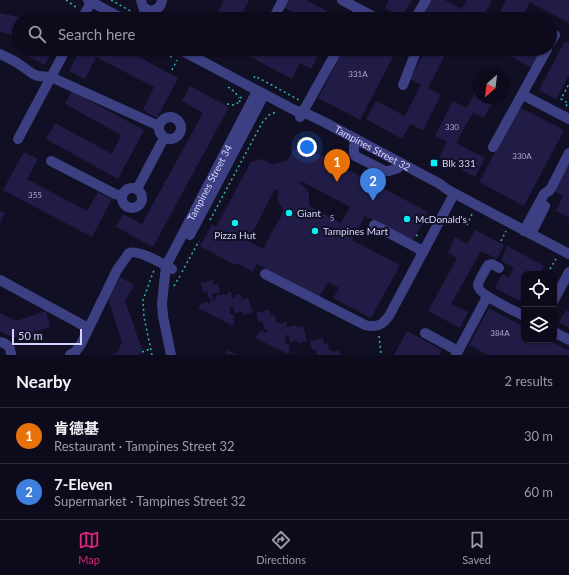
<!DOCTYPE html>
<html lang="en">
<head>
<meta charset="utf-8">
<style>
  :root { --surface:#0d0b1b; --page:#161424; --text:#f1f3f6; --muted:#9a9ba3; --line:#2d2b3a; --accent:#db2777 }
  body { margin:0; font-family:Lato,"Noto Sans SC",sans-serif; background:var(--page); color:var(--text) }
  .controls { position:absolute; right:12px; bottom:12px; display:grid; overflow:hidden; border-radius:8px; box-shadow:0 1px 3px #0004 }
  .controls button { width:36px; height:36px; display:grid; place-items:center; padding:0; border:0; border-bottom:1px solid var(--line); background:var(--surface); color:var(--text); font:20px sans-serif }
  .compass { position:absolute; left:473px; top:68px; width:36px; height:36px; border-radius:50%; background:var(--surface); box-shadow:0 1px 3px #0004; rotate:208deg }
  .scale { position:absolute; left:12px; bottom:10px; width:70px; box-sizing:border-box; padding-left:4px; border:2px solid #d6d4fe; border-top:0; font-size:11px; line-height:14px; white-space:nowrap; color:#d6d4fe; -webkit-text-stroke:3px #110f24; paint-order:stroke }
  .you { position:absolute; left:307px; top:147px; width:14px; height:14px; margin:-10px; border:3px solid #fff; border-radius:50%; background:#1a73e8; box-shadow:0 0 0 6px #1a73e833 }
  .badge { display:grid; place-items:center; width:26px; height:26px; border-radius:50%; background:var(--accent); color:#fff; font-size:13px; font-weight:700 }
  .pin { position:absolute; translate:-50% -33px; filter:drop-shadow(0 1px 2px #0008) }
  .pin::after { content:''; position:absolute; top:21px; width:14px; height:12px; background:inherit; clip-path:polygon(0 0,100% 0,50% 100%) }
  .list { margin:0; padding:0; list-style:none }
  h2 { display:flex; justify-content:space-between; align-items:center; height:52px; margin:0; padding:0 16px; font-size:17px }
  h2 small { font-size:13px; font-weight:400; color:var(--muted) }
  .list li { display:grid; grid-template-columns:26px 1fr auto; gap:12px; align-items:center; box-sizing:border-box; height:56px; padding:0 16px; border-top:1px solid var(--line) }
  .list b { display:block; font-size:15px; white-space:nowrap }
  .list p { margin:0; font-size:13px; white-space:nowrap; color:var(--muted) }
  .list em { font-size:13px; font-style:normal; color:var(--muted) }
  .icon { flex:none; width:22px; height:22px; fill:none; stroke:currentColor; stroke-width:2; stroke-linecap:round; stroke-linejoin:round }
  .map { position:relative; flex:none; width:569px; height:355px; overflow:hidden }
  .search { position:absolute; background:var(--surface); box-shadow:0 1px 3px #0004; left:12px; right:12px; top:12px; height:44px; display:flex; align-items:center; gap:10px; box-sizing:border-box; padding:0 14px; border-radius:22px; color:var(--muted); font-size:15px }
  .sheet { height:164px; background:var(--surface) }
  nav { display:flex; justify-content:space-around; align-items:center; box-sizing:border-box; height:56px; border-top:1px solid var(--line); background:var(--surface); font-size:11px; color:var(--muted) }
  nav a { display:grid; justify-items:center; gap:2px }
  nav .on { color:var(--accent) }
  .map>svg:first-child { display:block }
  .building { fill:#211c45; fill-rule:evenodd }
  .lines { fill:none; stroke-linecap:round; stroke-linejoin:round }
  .path { stroke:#33b2a1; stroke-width:1.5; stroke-dasharray:2 3; stroke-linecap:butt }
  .minor { stroke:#3c3f82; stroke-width:10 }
  .poi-dot { fill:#08f0f5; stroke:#110f24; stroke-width:1.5 }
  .labels { text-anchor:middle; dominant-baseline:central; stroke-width:4; stroke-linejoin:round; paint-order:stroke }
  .number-label { font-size:8px; fill:#a9a6d0 }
  .street-label { font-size:10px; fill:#d6d4fe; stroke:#110f24 }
  .poi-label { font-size:10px; fill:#d6d4fe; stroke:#110f24; text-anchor:start }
</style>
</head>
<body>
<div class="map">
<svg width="569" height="355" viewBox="0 0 569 355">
  <rect width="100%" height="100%" fill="#110f24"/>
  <!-- building -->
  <path class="building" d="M224 0H249L239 19H220L216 17Z
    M285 0H306L327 11 323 19H305L281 6Z
    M389 0H412L402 17 385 8Z
    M431 0H445L462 9 467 0H492L482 19H476L470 16 468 19H440L425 11Z
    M506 0H567L569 1V23L530 2 521 19H496Z
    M0 13 23 18 19 19V36L0 32Z
    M565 41 569 43V75L556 99 539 90Z
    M32 49H53L45 65 28 56Z
    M80 49H124L178 78 157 118 143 110 154 87 96 57 85 79 69 71Z
    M236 49H277L291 56 294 49H321L311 69 300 63 292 79Z
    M344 49H397L360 120 318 98Z
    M426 49H448L428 88 441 95 423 130 410 124 402 139 366 119 376 101 405 116 421 85 410 79Z
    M497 49H537L541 51 532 68Z
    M488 68 499 74H485Z
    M479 85V98H495L484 118 473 112 456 143 485 158 475 177 439 157 447 142 435 136 453 101 467 108Z
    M190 86 229 107 153 247 116 227 123 214 142 224 203 113 182 101Z
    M72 91 144 130 118 179 46 139 55 123 112 154 121 135 65 104Z
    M519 107 564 130 524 206 479 182Z
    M303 146 428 212 413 241 365 216 352 240 400 265 371 318 333 298 339 288 328 282 319 297 257 264 253 272 237 263 235 265 200 246 212 224 216 227 251 162 262 159 272 164 287 161 293 150ZM301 181 350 207 341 223 309 206V194L306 188 300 184ZM275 189 279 191 277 199 280 205 284 210 263 249 248 241Z
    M24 152 38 159 27 179 87 211 98 192 112 199 92 237 3 190Z
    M569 163V218L556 211 563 196 554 191Z
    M0 211 5 213 0 223Z
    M475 230 504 245 497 259 481 251 451 304 468 312 460 328 428 311 457 258 448 253 455 237 467 244Z
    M507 246 544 266 539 274H524V303L495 288 502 274 509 278 514 268 501 261Z
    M120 277 134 285 125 301 142 349 139 355H110L117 353 122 342 108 299Z
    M213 280 214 285 218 284 220 292 212 294 214 301 218 294 222 296 223 294 227 295 228 292 232 293 231 297 234 299 236 294 241 296 242 300 248 298 253 312 244 315 242 311 235 313 233 307 231 306 229 308 231 309 229 313 235 316 233 320H235L233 326 198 308 201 303 203 304 205 301 210 304V302L211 301V299H209L207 291 203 292 201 283Z
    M489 308 524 327V340H549L569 351V355H488L469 345Z
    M269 310 271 316 275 315 276 322 283 324 284 322H286L287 324 285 326 289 327 296 325 297 328 303 326 307 341 298 343 297 340 290 342 288 333 285 341V343L290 345 288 349 290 351 288 354 257 339 256 337 261 330 266 333 268 331 267 330 268 329H265L262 321 259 322 256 313Z
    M566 310 569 312V328L559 322Z
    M46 311 50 327 13 338 0 331V313L16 321Z
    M407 331 442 350 439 355H394Z
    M323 338 324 344 328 343 329 350 336 352 339 350 340 351 339 353 341 355H317L316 349 312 350 310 341Z
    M228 350 237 355 226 354Z"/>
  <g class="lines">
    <!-- path -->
    <path class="path" d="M66 0 77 8
      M111 0 134 13
      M93 16 99 19
      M157 49 173 58
      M172 70 177 60
      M254 78 255 76 299 100
      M228 87 235 92 239 98
      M240 102 239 98 243 97
      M227 104 233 105 240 102
      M566 106 568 103 561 99 569 84
      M210 220 262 123 269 115 276 112
      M467 225 472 214
      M416 235 420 237
      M501 241 506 231
      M550 269 556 259
      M182 272 199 241
      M174 286 180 276
      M379 336 381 355
      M142 352 150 349
      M152 355 144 317 143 300 154 270"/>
    <!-- minor -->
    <g class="minor">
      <path d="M88 0 123 19"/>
      <path d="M141 0 143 7 150 11C157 10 161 7 162 0"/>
      <path d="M342 0 378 19"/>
      <path d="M82 19 91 2"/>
      <path d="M141 19 146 9"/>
      <path d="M273 19 283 0"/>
      <path d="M354 19 359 9"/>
      <path d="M415 19 426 0"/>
      <path d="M550 43 555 35"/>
      <path id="s1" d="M179 49 296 111H301L324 122 440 184 448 190 569 254"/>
      <path d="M0 54 16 62 33 74 38 76 51 77 159 126"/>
      <path d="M403 85 417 49"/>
      <path d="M523 95 569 119"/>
      <circle cx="170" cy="128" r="11"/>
      <path d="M300 117 338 49"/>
      <path d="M18 139 66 49"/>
      <path d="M354 146V153L355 156 385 171H389L398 168"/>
      <path d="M493 147 547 49"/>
      <path d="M51 161 115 194 122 196"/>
      <circle cx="132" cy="198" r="10"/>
      <path d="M137 189 164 138"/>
      <path d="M374 225 423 251"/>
      <path d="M524 231 544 194 550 190 569 153"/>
      <path d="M531 234 545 206"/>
      <path d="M190 235 264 95"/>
      <path d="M499 268 492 264 488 265C485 271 479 279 478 285 477 295 516 311 524 316"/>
      <path d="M265 274 365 325C377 328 382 325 389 316L454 194"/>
      <path d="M0 280 88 328"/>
      <path d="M554 300 569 272"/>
      <path d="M554 332 569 340"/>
      <path d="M425 333 458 351"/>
      <path d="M0 342C7 343 11 348 11 355"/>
      <path d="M70 355 76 351 81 344 117 270 129 253C138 249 163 264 172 269"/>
      <path id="s2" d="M171 355 163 316 162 303 166 266 257 91"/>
      <path d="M456 355 487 297"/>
    </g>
  </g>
  <!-- markers -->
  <g class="poi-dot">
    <rect x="430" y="159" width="8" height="8" rx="2"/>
    <circle cx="289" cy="213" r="4"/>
    <circle cx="407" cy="219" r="4"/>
    <circle cx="235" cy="223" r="4"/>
    <circle cx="315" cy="231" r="4"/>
  </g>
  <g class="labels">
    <!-- number labels -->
    <g class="number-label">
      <text x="358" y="74">331A</text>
      <text x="452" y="127">330</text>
      <text x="522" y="156">330A</text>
      <text x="35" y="195">355</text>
      <text x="332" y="218">5</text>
      <text x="500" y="333">384A</text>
    </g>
    <!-- street labels -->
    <g class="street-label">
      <text stroke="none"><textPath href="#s1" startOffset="218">Tampines Street 32</textPath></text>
      <text stroke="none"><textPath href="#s2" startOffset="184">Tampines Street 34</textPath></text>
    </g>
    <!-- poi labels -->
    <g class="poi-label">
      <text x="442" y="163">Blk 331</text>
      <text x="297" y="213">Giant</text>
      <text x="415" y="219">McDonald's</text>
      <text x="323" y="231">Tampines Mart</text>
      <text x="235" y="235" text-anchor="middle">Pizza Hut</text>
    </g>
  </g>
</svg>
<div class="controls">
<button><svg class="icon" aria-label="locate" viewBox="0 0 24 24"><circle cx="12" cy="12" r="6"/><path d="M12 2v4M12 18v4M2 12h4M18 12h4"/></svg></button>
<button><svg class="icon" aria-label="layers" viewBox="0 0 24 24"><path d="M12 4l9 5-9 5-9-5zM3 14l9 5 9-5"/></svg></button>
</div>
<svg class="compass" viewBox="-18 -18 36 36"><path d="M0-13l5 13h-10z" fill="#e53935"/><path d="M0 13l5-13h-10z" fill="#9a9ba3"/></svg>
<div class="scale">50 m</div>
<div class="you"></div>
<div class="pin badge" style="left:337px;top:182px;background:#e8710a">1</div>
<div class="pin badge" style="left:373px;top:201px;background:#3f7fe0">2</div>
<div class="search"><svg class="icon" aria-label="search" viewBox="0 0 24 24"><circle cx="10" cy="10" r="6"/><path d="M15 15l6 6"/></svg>Search here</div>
</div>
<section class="sheet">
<h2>Nearby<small>2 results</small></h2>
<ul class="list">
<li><span class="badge" style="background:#e8710a">1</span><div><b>肯德基</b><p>Restaurant · Tampines Street 32</p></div><em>30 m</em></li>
<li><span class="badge" style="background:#3f7fe0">2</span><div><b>7-Eleven</b><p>Supermarket · Tampines Street 32</p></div><em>60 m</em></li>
</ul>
</section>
<nav>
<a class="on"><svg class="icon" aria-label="map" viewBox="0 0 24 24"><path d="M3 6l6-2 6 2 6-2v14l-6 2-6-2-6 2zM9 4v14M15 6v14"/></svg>Map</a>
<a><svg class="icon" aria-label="directions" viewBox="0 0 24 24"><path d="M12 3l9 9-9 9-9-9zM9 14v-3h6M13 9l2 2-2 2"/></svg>Directions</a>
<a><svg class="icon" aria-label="saved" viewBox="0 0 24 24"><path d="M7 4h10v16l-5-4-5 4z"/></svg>Saved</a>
</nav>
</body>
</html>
